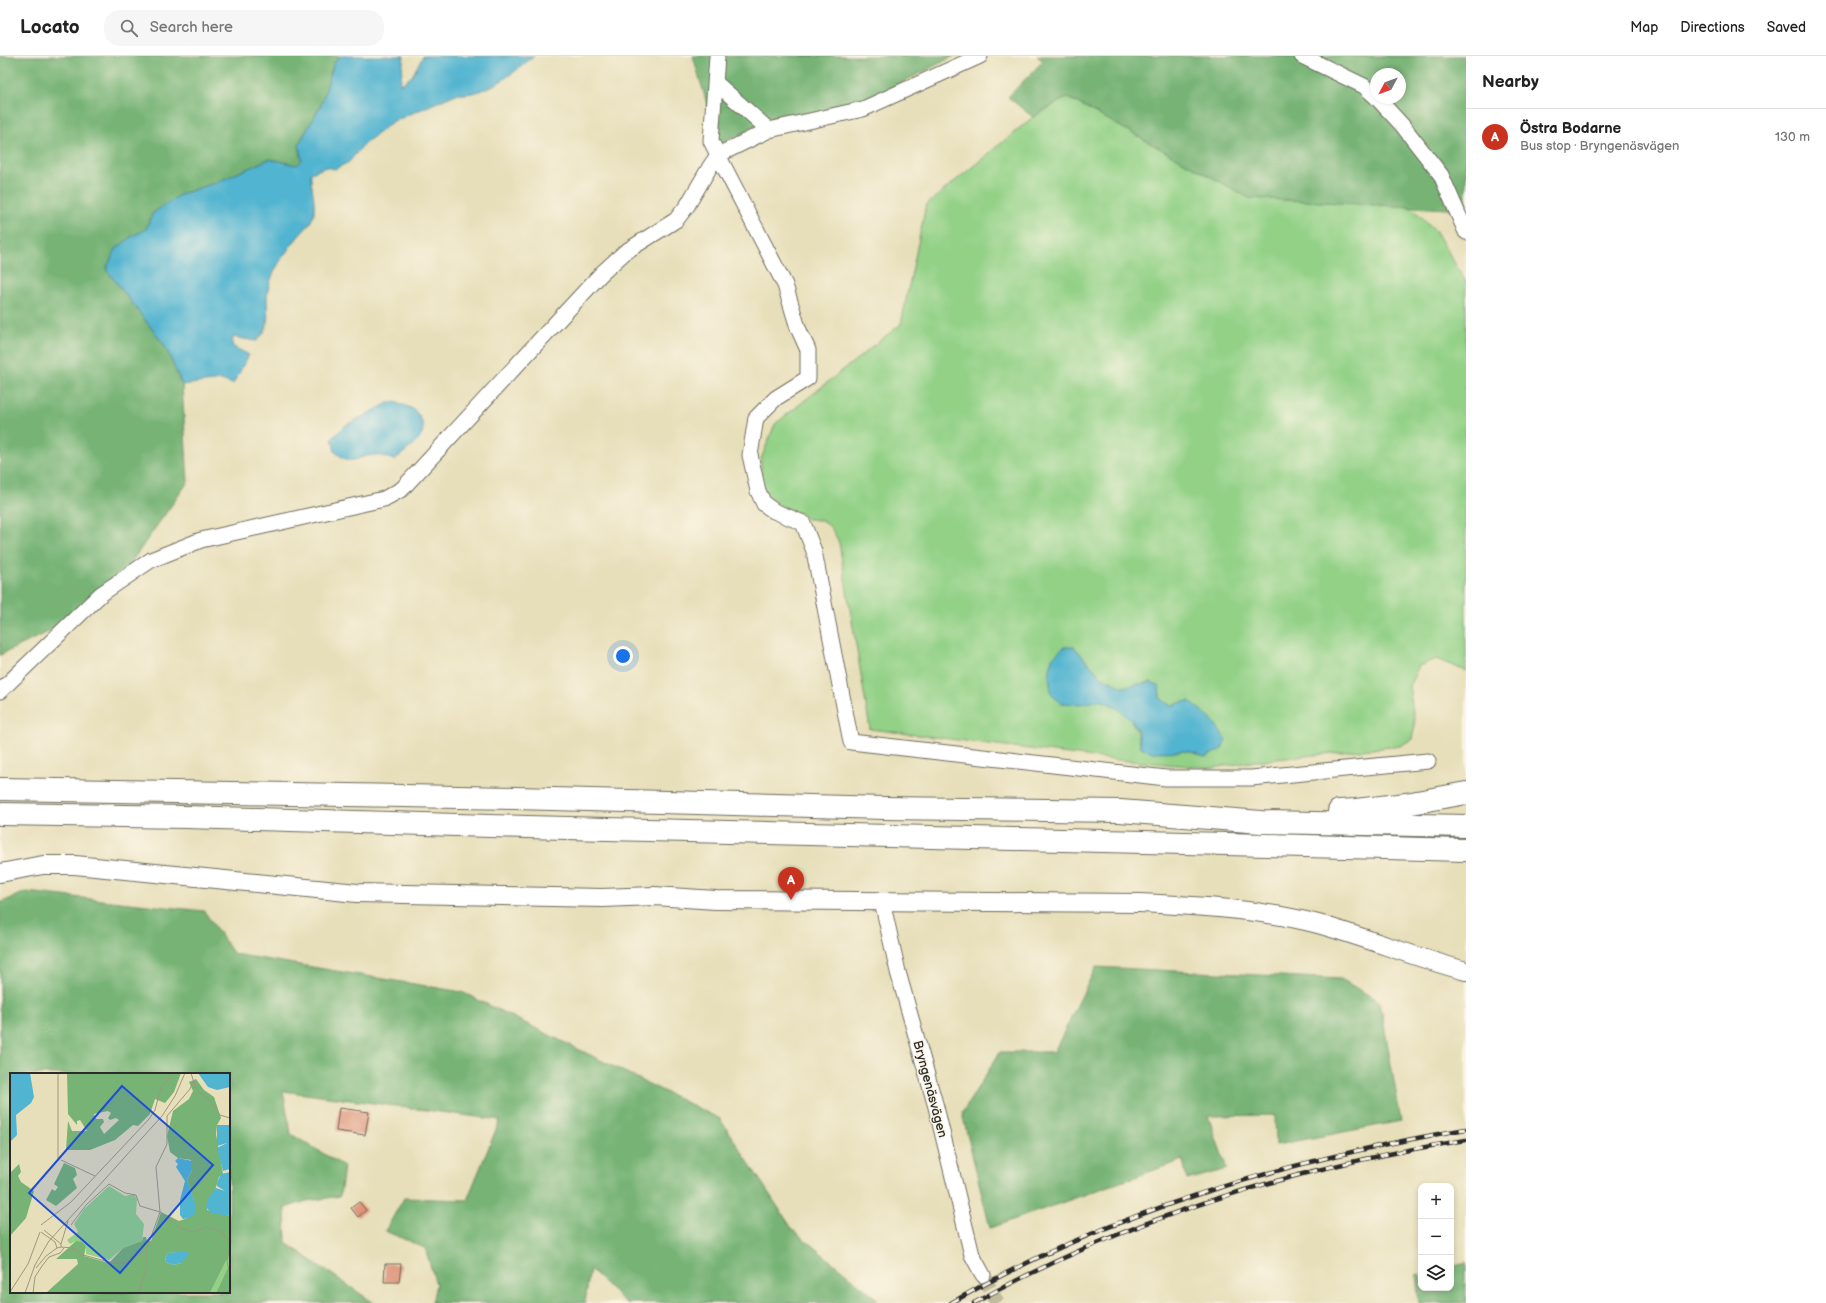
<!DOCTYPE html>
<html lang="en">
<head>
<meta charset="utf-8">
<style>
  :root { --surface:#fff; --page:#f6f6f6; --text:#222; --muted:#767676; --line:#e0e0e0; --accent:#c8321e }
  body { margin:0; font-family:"Balsamiq Sans",sans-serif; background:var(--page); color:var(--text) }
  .controls { position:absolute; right:12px; bottom:12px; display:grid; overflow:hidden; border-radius:8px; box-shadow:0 2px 6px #0003 }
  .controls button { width:36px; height:36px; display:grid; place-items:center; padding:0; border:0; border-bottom:1px solid var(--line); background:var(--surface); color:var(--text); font:20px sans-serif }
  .compass { position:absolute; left:1370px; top:12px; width:36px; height:36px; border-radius:50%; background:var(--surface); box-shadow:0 2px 6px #0003; rotate:229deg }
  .you { position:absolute; left:623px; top:600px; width:14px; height:14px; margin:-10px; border:3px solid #fff; border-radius:50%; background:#1a73e8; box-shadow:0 0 0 6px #1a73e833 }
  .badge { display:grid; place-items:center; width:26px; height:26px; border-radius:50%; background:var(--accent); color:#fff; font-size:13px; font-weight:700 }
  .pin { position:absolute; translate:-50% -33px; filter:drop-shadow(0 1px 2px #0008) }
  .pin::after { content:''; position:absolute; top:21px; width:14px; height:12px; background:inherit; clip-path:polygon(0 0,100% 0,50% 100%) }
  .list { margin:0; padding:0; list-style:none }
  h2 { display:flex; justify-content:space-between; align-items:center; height:52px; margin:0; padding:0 16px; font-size:17px }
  h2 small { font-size:13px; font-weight:400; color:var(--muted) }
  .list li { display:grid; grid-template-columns:26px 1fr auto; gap:12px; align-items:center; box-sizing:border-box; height:56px; padding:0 16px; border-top:1px solid var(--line) }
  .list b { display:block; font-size:15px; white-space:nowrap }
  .list p { margin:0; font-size:13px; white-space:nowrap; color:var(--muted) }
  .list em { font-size:13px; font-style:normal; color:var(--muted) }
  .icon { flex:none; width:22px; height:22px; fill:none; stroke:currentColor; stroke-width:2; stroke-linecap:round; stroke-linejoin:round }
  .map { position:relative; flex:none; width:1466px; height:1247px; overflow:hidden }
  header { display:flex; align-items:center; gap:24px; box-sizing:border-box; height:56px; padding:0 20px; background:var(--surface); border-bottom:1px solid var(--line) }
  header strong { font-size:19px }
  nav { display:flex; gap:22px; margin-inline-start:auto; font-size:14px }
  .search { width:280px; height:36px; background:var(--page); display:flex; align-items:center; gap:10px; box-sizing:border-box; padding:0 14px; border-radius:16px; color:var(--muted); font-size:15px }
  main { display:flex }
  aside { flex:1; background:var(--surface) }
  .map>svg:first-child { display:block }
  .green { fill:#93d187; stroke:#5f7e59; fill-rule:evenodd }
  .forest { fill:#76b374; stroke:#506f50; fill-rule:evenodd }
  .water { fill:#51b4d0; stroke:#3e707e }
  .building { fill:#de9378 }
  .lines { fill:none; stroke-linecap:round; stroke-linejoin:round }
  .minor-tunnel { stroke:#c1bb9d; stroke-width:15; stroke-dasharray:15 8; stroke-linecap:butt }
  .minor-casing { stroke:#6d6a5d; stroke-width:17 }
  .tertiary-casing { stroke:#6d6a5d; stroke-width:20 }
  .motorway-casing { stroke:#6d6a5d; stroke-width:24 }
  .minor { stroke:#fff; stroke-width:15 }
  .tertiary { stroke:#fff; stroke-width:18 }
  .motorway { stroke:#fff; stroke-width:22 }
  .rail-casing { stroke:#2b2b2b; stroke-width:4.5 }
  .rail { stroke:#fcf5e5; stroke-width:3; stroke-dasharray:9; stroke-linecap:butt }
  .labels { text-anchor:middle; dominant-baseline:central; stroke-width:3; stroke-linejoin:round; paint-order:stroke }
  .street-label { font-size:13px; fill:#2b2b2b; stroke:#fcf5e5 }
  .inset-road { fill:none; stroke:#9c9781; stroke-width:1 }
  .view { fill:#1d4ed8; fill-opacity:0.15; stroke:#1d4ed8; stroke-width:2 }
  .inset-edge { fill:none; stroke:#2b2b2b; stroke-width:2 }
</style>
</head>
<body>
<header>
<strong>Locato</strong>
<div class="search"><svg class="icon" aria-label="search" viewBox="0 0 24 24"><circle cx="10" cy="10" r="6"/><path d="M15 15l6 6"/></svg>Search here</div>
<nav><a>Map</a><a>Directions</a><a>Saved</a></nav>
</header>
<main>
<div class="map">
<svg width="1466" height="1247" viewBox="0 0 1466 1247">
  <rect width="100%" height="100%" fill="#fcf5e5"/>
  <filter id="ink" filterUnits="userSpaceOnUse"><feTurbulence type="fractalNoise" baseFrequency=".025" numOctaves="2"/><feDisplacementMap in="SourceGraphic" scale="8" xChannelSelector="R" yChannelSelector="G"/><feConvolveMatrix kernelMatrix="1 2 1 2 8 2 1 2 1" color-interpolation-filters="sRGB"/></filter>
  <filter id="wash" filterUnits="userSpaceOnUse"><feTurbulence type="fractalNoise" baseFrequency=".012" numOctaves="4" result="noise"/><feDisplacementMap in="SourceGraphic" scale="16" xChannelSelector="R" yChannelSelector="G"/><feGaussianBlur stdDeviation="0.9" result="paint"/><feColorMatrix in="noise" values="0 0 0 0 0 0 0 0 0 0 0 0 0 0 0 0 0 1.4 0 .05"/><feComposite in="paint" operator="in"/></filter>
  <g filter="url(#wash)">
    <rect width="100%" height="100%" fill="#e7dfba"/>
    <!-- green -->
    <path class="green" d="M1067 41 1249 141 1411 151 1435 174 1466 226V615L1436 603 1419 610 1409 630 1415 669 1412 683 1400 690 1257 705 1213 712 1117 704 870 673 839 487C832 470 826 463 807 463L801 458 779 449 766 438 761 426V403L775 368 901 268 926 149 1033 61ZM1074 591 1101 621 1123 631 1151 626 1159 630 1160 642 1171 650 1182 646 1205 701 1189 695 1174 696 1141 691C1136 666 1126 654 1101 644Z"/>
    <!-- forest -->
    <path class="forest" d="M0 0H340L334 7 321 49 299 88 302 104 297 109 269 103 215 127 181 138 153 157 146 173 131 181 106 213 165 290 182 329 188 426 114 530 82 560 0 599Z
      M693 0H954L862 47 815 59 770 63 719 89Z
      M1037 0H1466V154L1249 142 1067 41 1033 61 1008 41 1043 5ZM1376 18H1400V42H1376Z
      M26 836 204 855 234 898 462 936 720 1063 793 1174 877 1243 872 1247H626L590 1213 585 1247H432L436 1228 425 1192 385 1175 404 1142 467 1144 500 1064 283 1035 291 1078 344 1110 340 1140 307 1145 285 1152 286 1187 374 1247H0V847ZM11 1018H229V1236H11Z
      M1096 911 1341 923 1380 946 1401 1065 1276 1089 1275 1059 1208 1060 1227 1113 1187 1124 1183 1104 990 1172 962 1057 1000 996H1054Z
      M1466 1207V1247H1419L1416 1219 1421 1218V1232H1451V1211Z"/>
    <!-- water -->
    <path class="water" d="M340 0H404L400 29 412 20 423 0H534C512 18 487 40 456 38L392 66 363 89 349 106 335 113 326 111 311 117C310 132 319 151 311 165 308 171 302 176 298 181 285 197 272 214 268 234 264 252 275 271 256 285L233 281 232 290 249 299 233 328 221 324 182 329 165 290 106 213 116 193 131 181 146 173 153 157 181 138 215 127 269 103 297 109 302 104 299 88 321 49 334 7Z
      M392 345C399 348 407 350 413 353 417 356 420 361 422 366 428 383 405 395 394 404 388 402 381 399 375 399 354 400 355 412 335 396L332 382 346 369Z
      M1064 591H1074L1101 621 1123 631 1151 626 1159 630 1160 642 1171 650 1182 646 1190 645 1213 665 1226 684 1221 694 1205 701 1189 695 1152 696 1141 691 1138 676 1133 666 1115 650 1101 644 1080 648 1060 647 1051 637 1049 619 1052 602Z"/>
    <g id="blocks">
      <!-- building -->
      <path class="building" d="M339 1052 369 1056 365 1079 336 1075Z
        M359 1146 366 1154 358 1161 351 1152Z
        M385 1208H401L399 1226H384Z"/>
    </g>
  </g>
  <g filter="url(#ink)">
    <use href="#blocks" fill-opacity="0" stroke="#6d6a5d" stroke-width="1"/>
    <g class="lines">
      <!-- minor-tunnel -->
      <path class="minor-tunnel" d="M983 1219 997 1247"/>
      <defs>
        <path id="minor" d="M717 0 711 85 718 99 769 74 863 53 980 0
          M1302 0 1364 30 1376 41
          M715 26 769 74
          M1377 42 1402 69 1441 119 1466 176
          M0 635 101 538 151 504 201 484 384 443 402 433 601 218 625 196 676 164 687 150 711 109 718 99 785 229 798 272 808 294V322L776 342 756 362 750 399 758 435 764 448 774 455 803 467 814 495 851 686 1166 722H1251L1428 705
          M882 845 898 916 936 1051 972 1199 983 1219"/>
        <path id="tertiary" d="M0 817 43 809H75L357 837 602 842 654 840 716 844 1140 847C1200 850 1260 853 1318 868 1368 882 1416 902 1466 915"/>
        <path id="motorway" d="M0 733 516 742 884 752 1120 755 1261 766 1466 770
          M1339 755 1356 754 1406 748 1466 737
          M0 758 186 761 527 771 1466 794"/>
      </defs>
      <!-- minor casing -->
      <use href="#minor" class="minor-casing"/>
      <!-- tertiary casing -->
      <use href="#tertiary" class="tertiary-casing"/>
      <!-- motorway casing -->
      <use href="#motorway" class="motorway-casing"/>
      <!-- minor -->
      <use href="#minor" class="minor"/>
      <!-- tertiary -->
      <use href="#tertiary" class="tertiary"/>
      <!-- motorway -->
      <use href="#motorway" class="motorway"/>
      <defs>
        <path id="rail" d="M951 1247C1108 1156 1288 1104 1466 1073
          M974 1247C1126 1163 1295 1111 1466 1084"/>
      </defs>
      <!-- rail casing -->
      <use href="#rail" class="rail-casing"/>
      <!-- rail -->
      <use href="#rail" class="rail"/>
    </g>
  </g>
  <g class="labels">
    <!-- street labels -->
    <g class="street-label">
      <text transform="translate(930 1033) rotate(75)">Bryngenäsvägen</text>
    </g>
  </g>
  <!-- overview -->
  <g transform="translate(10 1017)">
    <rect width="220" height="220" fill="#e7dfba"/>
    <path d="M99 113 115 123 124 121 127 126 126 141 134 151 132 168 113 175 99 187 76 181V173L66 168 60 171 57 167 68 159 64 151 74 136ZM220 180V190L206 220H200Z" fill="#93d187"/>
    <path d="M57 0 138 1 171 0 164 19 155 30 145 26 140 41 128 53 123 52 105 67 80 77H56L58 48 62 58H77L70 47 67 48V52L58 41ZM98 38 101 40 98 45 100 47 106 45 109 47 94 61 90 54 94 49 93 46H86L84 41ZM186 6 194 17 204 24 211 45 207 52 206 61 213 101 209 104 204 121 198 128 197 137 220 143V180L200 220H36L68 191 67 186H46L66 168 72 169 76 173 74 183 99 190 113 175 132 168 133 164H136L137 168H141L151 139 169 148 178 145 185 131 177 107 182 97 181 87 168 85 160 79 157 63 163 38 179 26 183 18 179 9ZM174 179 171 190 164 192 156 189 155 184 158 180ZM54 90 65 95 67 102 63 106 67 115 46 133 36 127 42 116 45 118 48 114 44 111ZM9 91 11 99 8 103 11 109 24 118 16 145 0 163V100ZM220 190V220H206Z" fill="#76b374" fill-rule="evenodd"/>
    <path d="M0 0H20L24 24 21 30 6 42 7 62 0 69ZM188 0H220V14L207 17 198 14ZM207 52H220V96L213 98 207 75 217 70 207 73ZM168 85 182 88V97L177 107 186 133 185 141 180 145 173 146 170 142V127L175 108 166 94 168 91 165 88ZM220 99V143L201 140 196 134 198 126 206 115 215 118 207 113V110L211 101ZM176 178 179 182 171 190 164 192 156 189 155 184 158 180Z" fill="#51b4d0"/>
    <path class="inset-road" d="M48 0V86M181 0 186 16 201 29 210 42 220 45M51 87 85 103M31 152 61 129 139 46 145 37 151 14 163 0M61 152 76 132 99 111 115 120 126 122 130 133 150 139 146 94 157 71V43L180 16 183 9M31 159 45 169 47 175 51 174V171L34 157M51 171 58 148M51 174 63 175 73 182 103 190H114L136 178 150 139 170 155 183 159 196 154 203 156 212 159 220 170M220 174 217 188 220 202M26 195 36 183 47 175M0 219 18 191 30 159M15 220 25 192 39 168 152 43 165 23 175 0M23 220 25 204 32 193 39 184 50 180 54 175M129 220 136 195V179"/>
    <path class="view" d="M112 13 203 92 110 200 19 120Z"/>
    <rect width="220" height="220" class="inset-edge"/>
  </g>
</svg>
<div class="controls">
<button>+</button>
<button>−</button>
<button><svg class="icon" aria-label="layers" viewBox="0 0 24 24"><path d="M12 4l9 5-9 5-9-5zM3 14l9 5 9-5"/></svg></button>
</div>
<svg class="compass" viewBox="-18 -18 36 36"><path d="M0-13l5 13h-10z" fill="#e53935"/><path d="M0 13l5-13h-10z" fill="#767676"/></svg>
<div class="you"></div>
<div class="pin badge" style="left:791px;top:844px">A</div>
</div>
<aside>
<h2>Nearby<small></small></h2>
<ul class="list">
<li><span class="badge">A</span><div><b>Östra Bodarne</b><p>Bus stop · Bryngenäsvägen</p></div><em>130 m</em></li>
</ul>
</aside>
</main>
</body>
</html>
